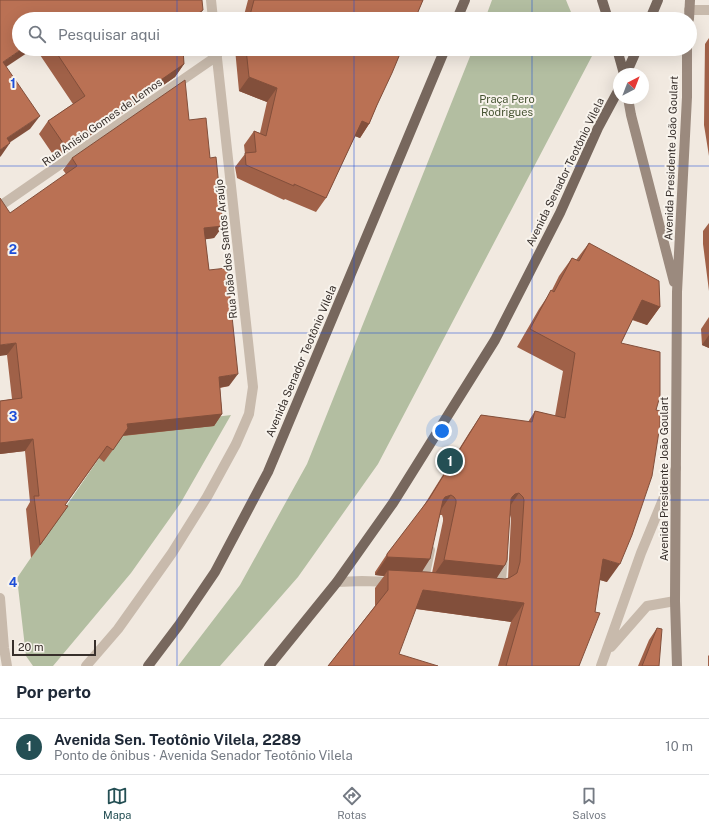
<!DOCTYPE html>
<html lang="pt">
<head>
<meta charset="utf-8">
<style>
  :root { --surface:#fff; --page:#f2f2f3; --text:#1f2937; --muted:#747a83; --line:#e0e1e3; --accent:#244f54 }
  body { margin:0; font-family:"Public Sans",sans-serif; background:var(--page); color:var(--text) }
  .compass { position:absolute; left:613px; top:68px; width:36px; height:36px; border-radius:50%; background:var(--surface); box-shadow:0 4px 16px #0002; rotate:42deg }
  .scale { position:absolute; left:12px; bottom:10px; width:84px; box-sizing:border-box; padding-left:4px; border:2px solid #372f2b; border-top:0; font-size:11px; line-height:14px; white-space:nowrap; color:#372f2b; -webkit-text-stroke:3px #f8f3ec; paint-order:stroke }
  .you { position:absolute; left:442px; top:431px; width:14px; height:14px; margin:-10px; border:3px solid #fff; border-radius:50%; background:#1a73e8; box-shadow:0 0 0 6px #1a73e833 }
  .badge { display:grid; place-items:center; width:26px; height:26px; border-radius:50%; background:var(--accent); color:#fff; font-size:13px; font-weight:700 }
  .pin { position:absolute; translate:-50% -50%; border:2px solid #fff; box-shadow:0 1px 4px #0006 }
  .list { margin:0; padding:0; list-style:none }
  h2 { display:flex; justify-content:space-between; align-items:center; height:52px; margin:0; padding:0 16px; font-size:17px }
  h2 small { font-size:13px; font-weight:400; color:var(--muted) }
  .list li { display:grid; grid-template-columns:26px 1fr auto; gap:12px; align-items:center; box-sizing:border-box; height:56px; padding:0 16px; border-top:1px solid var(--line) }
  .list b { display:block; font-size:15px; white-space:nowrap }
  .list p { margin:0; font-size:13px; white-space:nowrap; color:var(--muted) }
  .list em { font-size:13px; font-style:normal; color:var(--muted) }
  .icon { flex:none; width:22px; height:22px; fill:none; stroke:currentColor; stroke-width:2; stroke-linecap:round; stroke-linejoin:round }
  .map { position:relative; flex:none; width:709px; height:666px; overflow:hidden }
  .search { position:absolute; background:var(--surface); box-shadow:0 4px 16px #0002; left:12px; right:12px; top:12px; height:44px; display:flex; align-items:center; gap:10px; box-sizing:border-box; padding:0 14px; border-radius:22px; color:var(--muted); font-size:15px }
  .sheet { height:108px; background:var(--surface) }
  nav { display:flex; justify-content:space-around; align-items:center; box-sizing:border-box; height:56px; border-top:1px solid var(--line); background:var(--surface); font-size:11px; color:var(--muted) }
  nav a { display:grid; justify-items:center; gap:2px }
  nav .on { color:var(--accent) }
  .map>svg:first-child { display:block }
  .green { fill:#b3bea1 }
  .lines { fill:none; stroke-linecap:round; stroke-linejoin:round }
  .service { stroke:#c8baac; stroke-width:10 }
  .minor { stroke:#c8baac; stroke-width:10 }
  .tertiary { stroke:#c8baac; stroke-width:10 }
  .secondary { stroke:#9b8a7e; stroke-width:10 }
  .primary { stroke:#77675d; stroke-width:10 }
  .wall { fill:#a06148; fill-rule:evenodd }
  .shaded-wall { fill:#824f3b }
  .building { fill:#ba7154; stroke:#824f3b }
  .grid { fill:none; stroke:#1d4ed8; stroke-width:1; stroke-opacity:0.55 }
  .labels { text-anchor:middle; dominant-baseline:central; stroke-width:4; stroke-linejoin:round; paint-order:stroke }
  .park-label { font-size:11px; fill:#455331; stroke:#f8f3ec }
  .street-label { font-size:11px; fill:#372f2b; stroke:#f8f3ec }
  .grid-label { font-size:13px; text-anchor:middle; font-weight:bold; fill:#1d4ed8; stroke:#f8f3ec; stroke-width:4; stroke-linejoin:round; paint-order:stroke }
</style>
</head>
<body>
<div class="map">
<svg width="709" height="666" viewBox="0 0 709 666">
  <rect width="100%" height="100%" fill="#f1e9e0"/>
  <!-- green -->
  <path class="green" d="M492 0H566L568 5 574 19H485Z
    M473 49H589L592 56 378 464 298 577 220 666H178L240 585 307 464Z
    M231 415 180 504 131 573 53 666H33L26 656 17 578 119 429Z"/>
  <g class="lines">
    <!-- service -->
    <path class="service" d="M689 10H709
      M337 582 362 581 393 582
      M423 584 430 550
      M496 590 498 588 501 580 503 558"/>
    <!-- minor -->
    <path class="minor" d="M211 0 213 19
      M0 206 217 56
      M0 598 4 648 7 666
      M86 666 118 629 172 553 207 497 236 444 249 414 253 387 216 49"/>
    <!-- tertiary -->
    <path class="tertiary" d="M611 647 647 606 675 601
      M601 666 641 553 676 468"/>
    <!-- secondary -->
    <path class="secondary" d="M689 19 690 0
      M628 98 631 115 674 282
      M677 666 675 601 677 292 687 97V49"/>
    <!-- primary -->
    <path class="primary" d="M602 0 608 19
      M457 19 465 0
      M650 19 658 0
      M617 49 624 74
      M626 74 637 49
      M148 666 179 625 215 572 268 472 445 49
      M269 666 337 582 393 503 495 340 560 213 598 128 619 89"/>
  </g>
  <!-- wall -->
  <path class="wall" d="M248 0H423L415 19H243Z
    M709 38V156L704 125 705 44Z
    M36 49H184L183 50 184 64 175 77 56 159 39 134 48 121 73 104Z
    M235 49H402L377 105 369 124 360 138 355 136 326 198 316 212 285 199 284 200 237 178 235 167 245 154 244 145 254 131 260 133 267 102 239 91Z
    M189 120 210 158 223 226 214 238 205 239 209 270 229 386 220 388 222 414 214 426 123 436 104 462 99 458 65 505 68 506 31 558 26 509 30 502 25 451 0 454V401L12 399 7 355 66 174 63 170 72 158Z
    M709 223V291L703 244V231Z
    M589 243 660 307 647 325 632 320 621 343 607 582 600 580 579 666H498L511 622 416 609 328 666 375 606V588L384 576 375 575V572L387 554 421 510 469 433 481 415 528 422 535 411 555 416 563 371 517 347 539 309 552 290 559 276 572 258 576 260ZM440 515H442L443 518V521L432 573 422 572ZM510 515 511 518 508 579H505L496 578 505 565Z
    M709 317V348L702 345 701 329Z
    M657 628 659 666H638L649 640Z
    M709 655V666H708V656Z"/>
  <!-- shaded-wall -->
  <path class="shaded-wall" d="M203 10 197 19H190Z
    M22 49H33L0 71 3 62Z
    M184 64 175 77 56 159 65 146Z
    M249 77 277 88 267 102 239 91Z
    M40 116 30 129 0 149 7 138Z
    M362 121 369 124 360 138 352 135Z
    M10 143 1 156 0 157V150Z
    M223 226 214 238 195 241 204 228Z
    M642 300 660 307 647 325 629 318Z
    M709 335V348L702 345Z
    M16 343 7 355 0 356V345Z
    M238 374 229 386 210 389 219 377Z
    M222 414 214 426 119 436 127 424Z
    M33 439 25 451 0 454V443Z
    M519 493 506 512 512 497 515 494Z
    M451 495 438 514 432 515 445 497Z
    M387 557 430 559 418 578 388 570 384 576 375 575Z
    M603 559 620 564 607 582 590 577Z
    M444 560 505 565 493 584 431 579Z
    M423 590 524 603 511 622 410 608Z"/>
  <!-- building -->
  <path class="building" d="M0 0H202L203 10 190 19H19V49H22L3 62 40 116 7 138 10 143 0 150Z
    M254 0H423L415 19H249Z
    M54 49H183L184 64 65 146 48 121 85 96Z
    M246 49H402L392 73 377 105 369 124 362 121 326 198 294 184V186L246 165 245 153 256 152 254 131 266 136 277 88 249 77Z
    M185 80 189 120 206 118 210 158 216 157 223 226 204 228 209 270 227 268 238 374 219 377 222 414 127 424 128 428 113 450 107 446 65 505 68 506 40 545 34 496H39L33 439 0 443V401L22 398 16 343 0 345V198L10 213 77 166 72 158Z
    M589 243 659 281 660 307 642 300 621 343 660 352V396L656 410 660 411V425L652 476 632 535 620 564 603 559 595 612 600 613 579 666H506L524 603 423 590 399 654 438 666H328L388 590V570L427 572 505 579 509 578 514 575 517 573 520 562 524 500 523 497 519 493 515 494 512 497 511 499 507 560 505 565 504 566 444 560 456 503V500L454 497 451 495 445 497 443 500 430 559 387 557V554L429 499 481 415 532 422 535 411 565 418 575 353 530 329 551 290 554 292 572 258 579 261Z
    M657 628 662 629 659 666H642Z"/>
  <!-- grid -->
  <path class="grid" d="M177 0V19M354 0V19M532 0V19M177 49V666M354 49V666M532 49V666M0 166H709M0 333H709M0 500H709"/>
  <g class="labels">
    <!-- park labels -->
    <g class="park-label">
      <text x="507" y="99">Praça Pero<tspan x="507" dy="13">Rodrigues</tspan></text>
    </g>
    <!-- street labels -->
    <g class="street-label">
      <text transform="translate(102 122) rotate(-35)">Rua Anísio Gomes de Lemos</text>
      <text transform="translate(671 158) rotate(-88)">Avenida Presidente João Goulart</text>
      <text transform="translate(565 172) rotate(-64)">Avenida Senador Teotônio Vilela</text>
      <text transform="translate(226 249) rotate(-96)">Rua João dos Santos Araújo</text>
      <text transform="translate(301 361) rotate(-67)">Avenida Senador Teotônio Vilela</text>
      <text transform="translate(664 479) rotate(-90)">Avenida Presidente João Goulart</text>
    </g>
  </g>
  <g class="grid-label">
    <text x="13" y="88">1</text>
    <text x="13" y="254">2</text>
    <text x="13" y="421">3</text>
    <text x="13" y="587">4</text>
  </g>
</svg>
<svg class="compass" viewBox="-18 -18 36 36"><path d="M0-13l5 13h-10z" fill="#e53935"/><path d="M0 13l5-13h-10z" fill="#747a83"/></svg>
<div class="scale">20 m</div>
<div class="you"></div>
<div class="pin badge" style="left:450px;top:461px">1</div>
<div class="search"><svg class="icon" aria-label="search" viewBox="0 0 24 24"><circle cx="10" cy="10" r="6"/><path d="M15 15l6 6"/></svg>Pesquisar aqui</div>
</div>
<section class="sheet">
<h2>Por perto<small></small></h2>
<ul class="list">
<li><span class="badge">1</span><div><b>Avenida Sen. Teotônio Vilela, 2289</b><p>Ponto de ônibus · Avenida Senador Teotônio Vilela</p></div><em>10 m</em></li>
</ul>
</section>
<nav>
<a class="on"><svg class="icon" aria-label="map" viewBox="0 0 24 24"><path d="M3 6l6-2 6 2 6-2v14l-6 2-6-2-6 2zM9 4v14M15 6v14"/></svg>Mapa</a>
<a><svg class="icon" aria-label="directions" viewBox="0 0 24 24"><path d="M12 3l9 9-9 9-9-9zM9 14v-3h6M13 9l2 2-2 2"/></svg>Rotas</a>
<a><svg class="icon" aria-label="saved" viewBox="0 0 24 24"><path d="M7 4h10v16l-5-4-5 4z"/></svg>Salvos</a>
</nav>
</body>
</html>
